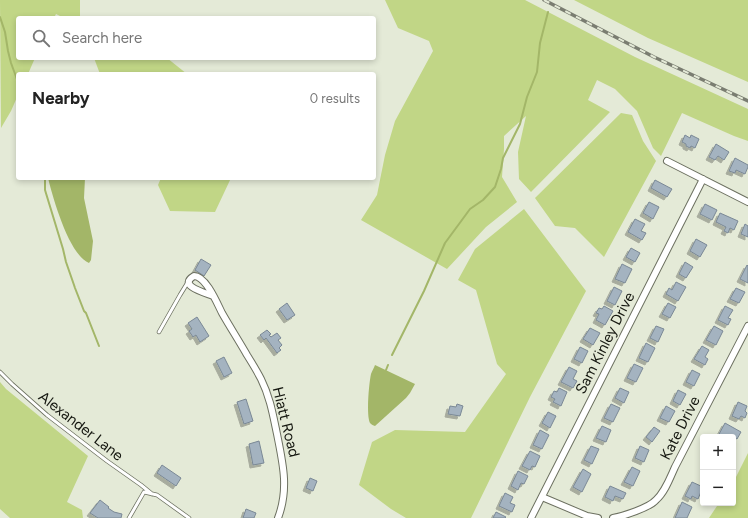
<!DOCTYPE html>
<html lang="en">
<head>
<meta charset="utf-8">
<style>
  :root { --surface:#fff; --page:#f6f6f6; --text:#222; --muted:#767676; --line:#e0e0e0 }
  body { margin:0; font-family:Figtree,sans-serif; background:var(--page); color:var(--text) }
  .controls { position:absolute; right:12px; bottom:12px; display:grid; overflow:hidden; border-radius:4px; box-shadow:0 2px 6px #0003 }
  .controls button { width:36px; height:36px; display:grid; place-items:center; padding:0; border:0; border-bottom:1px solid var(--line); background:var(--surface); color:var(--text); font:20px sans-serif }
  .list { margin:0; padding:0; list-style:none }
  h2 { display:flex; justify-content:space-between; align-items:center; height:52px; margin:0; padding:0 16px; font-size:17px }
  h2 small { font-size:13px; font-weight:400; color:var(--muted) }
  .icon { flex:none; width:22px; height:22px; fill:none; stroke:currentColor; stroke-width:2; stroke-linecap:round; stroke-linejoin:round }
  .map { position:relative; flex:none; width:748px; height:518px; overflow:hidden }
  .search { position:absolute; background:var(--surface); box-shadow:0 2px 6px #0003; left:16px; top:16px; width:360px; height:44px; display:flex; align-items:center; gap:10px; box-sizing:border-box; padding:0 14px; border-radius:4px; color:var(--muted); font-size:15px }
  .panel { position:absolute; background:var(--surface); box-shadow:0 2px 6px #0003; left:16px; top:72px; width:360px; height:108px; border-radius:4px }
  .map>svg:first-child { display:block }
  .green { fill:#c1d686 }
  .water { fill:#a3b668 }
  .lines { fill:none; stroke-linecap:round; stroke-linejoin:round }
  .stream { stroke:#a3b668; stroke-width:2 }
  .building { fill:#a4b3c0; stroke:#7a8895; filter:url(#shadow) }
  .service-casing { stroke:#6c7060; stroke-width:4.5 }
  .minor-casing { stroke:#6c7060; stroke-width:8 }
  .service { stroke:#fff; stroke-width:3 }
  .minor { stroke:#fff; stroke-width:6 }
  .rail-casing { stroke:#7a7d71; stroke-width:3.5 }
  .rail { stroke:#e4ead7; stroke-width:2; stroke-dasharray:6; stroke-linecap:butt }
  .labels { text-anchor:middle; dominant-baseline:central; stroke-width:3; stroke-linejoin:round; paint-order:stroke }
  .street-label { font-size:15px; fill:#151710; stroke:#e4ead7 }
</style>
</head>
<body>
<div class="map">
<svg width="748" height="518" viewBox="0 0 748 518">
  <defs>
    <filter id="shadow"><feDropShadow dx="-3" dy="3" stdDeviation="0" flood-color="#0004"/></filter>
  </defs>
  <rect width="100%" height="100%" fill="#e4ead7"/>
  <!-- green -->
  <path class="green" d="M0 0H80V16L85 18H64L56 14 54 18H18V58H35L28 74H18V95L11 111 1 128Z
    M385 0H525L635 57 748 109V141L734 136 682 113 661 156 653 148 637 111 615 89 597 80 588 100 610 112 531 192 519 179 518 152 526 116 504 136V149L502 177 517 202 486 227 447 269 361 220 377 195 385 155 395 121 433 51 429 41 398 28Z
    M574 0H748V82L648 38Z
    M94 58H167L187 74H100Z
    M621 113 632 115 643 141 656 161 604 257 575 228 555 226 535 198Z
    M161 178H231L215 212 170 211 158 185Z
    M524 209 586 291 530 397 471 518H406L391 509 359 485 372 442 395 430 465 432 506 374 497 364 476 290 458 280 475 249Z
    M0 382 6 389 88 456 67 502 82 510 83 518H10L0 509Z
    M748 453V518H709L719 503H733V483Z"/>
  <!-- water -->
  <path class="water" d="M48 178H85L84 198 93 241 91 260 89 263C69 255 53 198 48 178Z
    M375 365 415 384 410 393 406 398 375 426C373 425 372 425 370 423 366 415 369 383 371 374 372 371 374 368 375 365Z"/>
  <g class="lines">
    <!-- stream -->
    <path class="stream" d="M0 17 5 32 8 51 11 63 18 82
      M45 178V190L63 249 66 262 74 285 75 288 84 311 86 313 99 346
      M392 355 424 291 445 243 459 224 470 209 483 200 495 187 501 169 503 158 520 124 527 97 537 72 540 43 548 12
      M386 370 388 365"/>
  </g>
  <!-- building -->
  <path class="building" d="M685 135 690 138 691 135 699 139 695 148 691 146 690 148 686 146V144L682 142Z
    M716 144 729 152 724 160 718 156 715 160 709 157Z
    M735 158 748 165V167L745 174 736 170 735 173 729 171Z
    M655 180 672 189 667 197 651 188Z
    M649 202 659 207 653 219 643 213Z
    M705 204 717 210 712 220 700 214Z
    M720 213 738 221 734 230 730 228 728 233 724 231 726 227 716 222Z
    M635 219 645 224 641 231 646 233 642 240 628 232Z
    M745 224 748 226V237L741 234Z
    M696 239 707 245 700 257 690 251Z
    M631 248 640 253 635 262 626 257Z
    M201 259 211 265 204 276 195 270Z
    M685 262 693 267 686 278 679 274Z
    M622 264 632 269 625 283 615 279Z
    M747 265 748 266V283L740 279Z
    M676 282 686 287 678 301 666 294 669 288 672 290Z
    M614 287 622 291 615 305 607 301Z
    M736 288 745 292 739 303 730 299Z
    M287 303 295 315 287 320 279 309Z
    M668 303 676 307 670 318 662 314Z
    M604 306 613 311 605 325 596 320 599 314 596 313 599 308 602 309Z
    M725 306 733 310 728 318 731 319 728 325 718 320Z
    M197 317 209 336 200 342 196 335 193 337 189 331 192 329 188 323Z
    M656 326 664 329 658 342 650 338Z
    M714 326 723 331 716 345 706 340Z
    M590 328 600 333 593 345 583 339Z
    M267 330 271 334 269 335 271 337 277 333 281 338 278 340 282 345 279 348 281 350 277 353 266 338 264 340 260 335Z
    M646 343 655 348 648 362 639 358Z
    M702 346 709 350 705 357 708 359 705 365 694 359Z
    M580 347 588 351 582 363 574 359Z
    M224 357 232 373 224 377 216 361Z
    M634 364 643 368 636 382 627 378Z
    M569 367 577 371 573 379 577 381 573 388 561 382Z
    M692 370 700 374 694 386 686 382Z
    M559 388 567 392 561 406 553 402 555 399 551 397 554 391 557 392Z
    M620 388 629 392 624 403 615 398Z
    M678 390 686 394 680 405 673 401Z
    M246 399 253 421 244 424 237 402Z
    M738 402 747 406 745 411 747 413 745 418 741 416 739 419 732 416Z
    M457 404 463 406 460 416 448 414 450 406 456 407Z
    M611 404 620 408 613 422 604 418Z
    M666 406 675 411 669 422 660 418Z
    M548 412 556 416 550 428 542 423Z
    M725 423 741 432 737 439 729 435 728 437 718 436Z
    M602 426 611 430 606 442 596 438Z
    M654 427 660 431 652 442 646 437Z
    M540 430 549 435 542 449 533 445Z
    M259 441 264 463 253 465 249 444Z
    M591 446 599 449 592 464 584 460Z
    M640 446 649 450 644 462 635 458Z
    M530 451 540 456 535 467 532 466 530 470 522 466Z
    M162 465 181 478 176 486 157 473Z
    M632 467 640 471 633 486 624 482Z
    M583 469 591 474 582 492 573 487Z
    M518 471 528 476 524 484 521 483 518 490 511 486Z
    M310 478 317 481 313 491 306 488Z
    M692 482 703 487 698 499 692 496 691 499 685 496Z
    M610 486 626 493 623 499 615 496 613 501 605 497Z
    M505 493 513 497 510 503 515 505 512 512 499 506Z
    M100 500 109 507 108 508 114 512 122 514 121 518H98L90 513Z
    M682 502 692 507 687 518H675Z
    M246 509 256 513 254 518H243Z
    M496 512 506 517 505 518H493Z"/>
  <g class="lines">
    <defs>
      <path id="service" d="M159 332 180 295 188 282
        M0 372 12 384 47 415 107 461 141 485 152 494
        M129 518 144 492 157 495 189 518"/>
      <path id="minor" d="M667 161 748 202
        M213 296C206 293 177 286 194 276 206 276 217 303 222 313 230 327 239 341 247 355 252 363 257 371 261 379 270 397 273 415 277 434 283 464 289 489 278 518
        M542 497 587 516 598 518
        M531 518 703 179
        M613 518C623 516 649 508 656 500 665 492 670 478 675 467L748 326"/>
    </defs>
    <!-- service casing -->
    <use href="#service" class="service-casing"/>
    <!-- minor casing -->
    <use href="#minor" class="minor-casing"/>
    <!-- service -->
    <use href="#service" class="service"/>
    <!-- minor -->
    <use href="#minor" class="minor"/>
    <defs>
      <path id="rail" d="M544 0 654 57 748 101"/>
    </defs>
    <!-- rail casing -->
    <use href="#rail" class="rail-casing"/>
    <!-- rail -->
    <use href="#rail" class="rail"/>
  </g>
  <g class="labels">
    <!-- street labels -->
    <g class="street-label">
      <text transform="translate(605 343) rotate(-63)">Sam Kinley Drive</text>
      <text transform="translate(286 422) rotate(76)">Hiatt Road</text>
      <text transform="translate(81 426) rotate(38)">Alexander Lane</text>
      <text transform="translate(680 428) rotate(-63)">Kate Drive</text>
    </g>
  </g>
</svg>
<div class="controls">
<button>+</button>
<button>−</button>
</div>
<div class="search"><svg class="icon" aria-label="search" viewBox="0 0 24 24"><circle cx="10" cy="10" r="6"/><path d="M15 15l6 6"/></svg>Search here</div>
<section class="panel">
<h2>Nearby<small>0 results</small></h2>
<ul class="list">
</ul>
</section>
</div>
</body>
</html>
